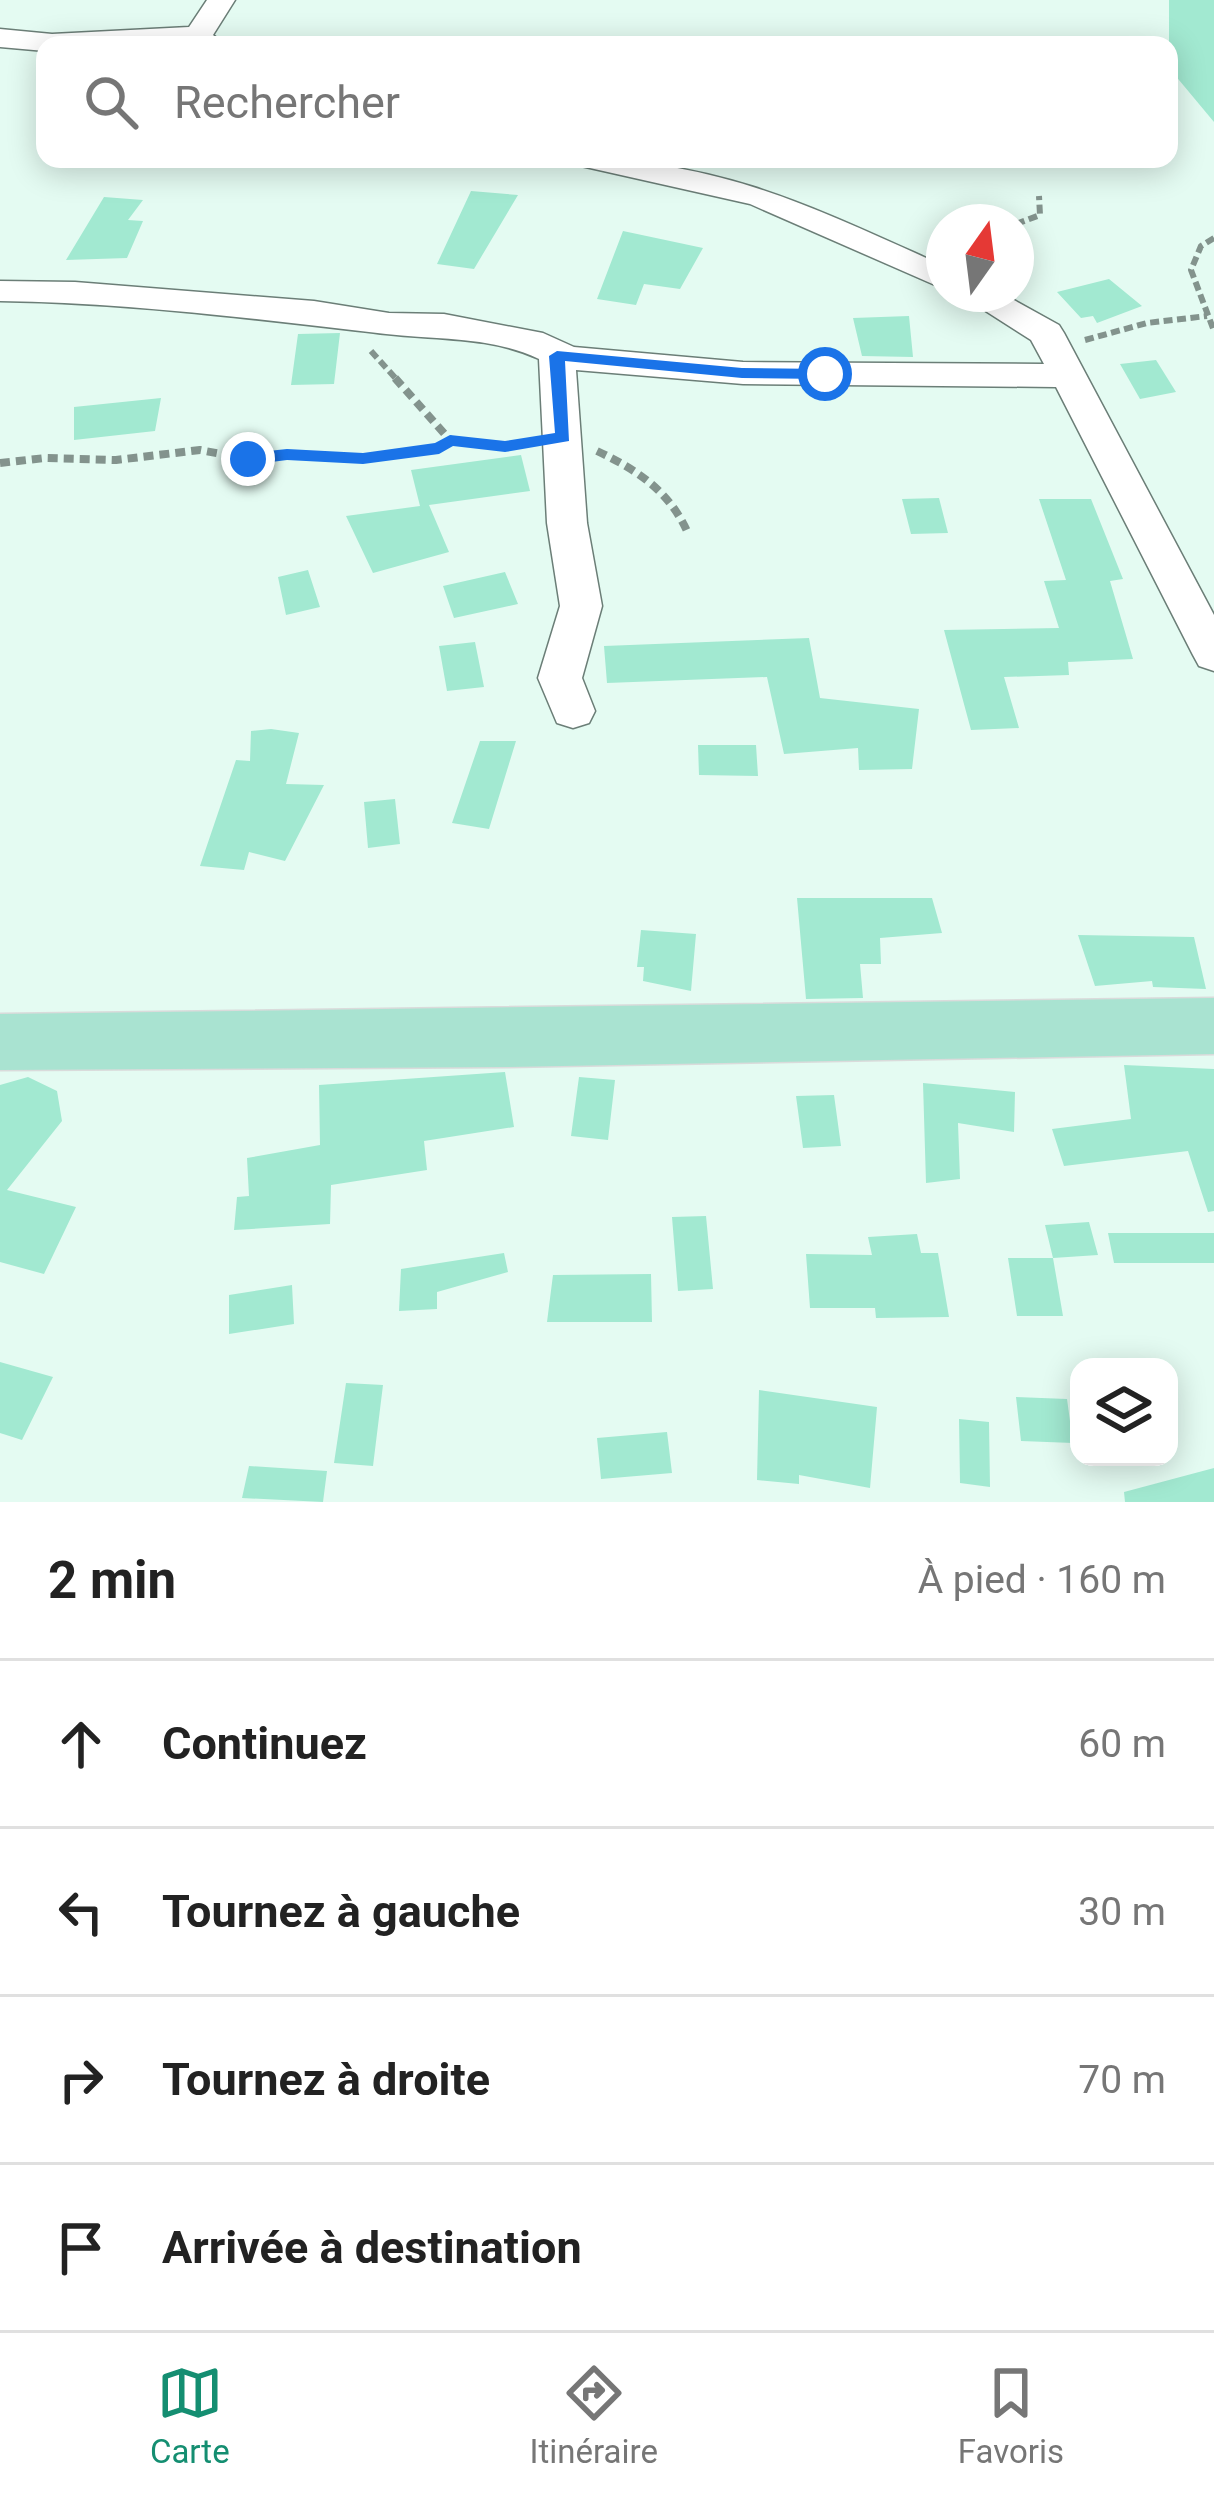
<!DOCTYPE html>
<html lang="fr">
<head>
<meta charset="utf-8">
<style>
  :root { --surface:#fff; --page:#f2f2f2; --text:#222; --muted:#767676; --line:#e0e0e0; --accent:#148e71 }
  body { margin:0; font-family:Roboto,sans-serif; background:var(--page); color:var(--text) }
  .controls { position:absolute; right:36px; bottom:36px; display:grid; overflow:hidden; border-radius:24px; box-shadow:0 6px 30px #0003 }
  .controls button { width:108px; height:108px; display:grid; place-items:center; padding:0; border:0; border-bottom:3px solid var(--line); background:var(--surface); color:var(--text); font:60px sans-serif }
  .compass { position:absolute; left:926px; top:204px; width:108px; height:108px; border-radius:50%; background:var(--surface); box-shadow:0 6px 30px #0003; rotate:14deg }
  .stop { position:absolute; width:36px; height:36px; margin:-27px; border:9px solid #1a73e8; border-radius:50%; background:#fff }
  .stop.end { background:#1a73e8; border-color:#fff; box-shadow:0 3px 12px #0008 }
  .list { margin:0; padding:0; list-style:none }
  h2 { display:flex; justify-content:space-between; align-items:center; height:156px; margin:0; padding:0 48px; font-size:51px }
  h2 small { font-size:39px; font-weight:400; color:var(--muted) }
  .list li { display:grid; grid-template-columns:78px 1fr auto; gap:36px; align-items:center; box-sizing:border-box; height:168px; padding:0 48px; border-top:3px solid var(--line) }
  .list b { display:block; font-size:45px; white-space:nowrap }
  .list em { font-size:39px; font-style:normal; color:var(--muted) }
  .icon { flex:none; width:66px; height:66px; fill:none; stroke:currentColor; stroke-width:2; stroke-linecap:round; stroke-linejoin:round }
  .map { position:relative; flex:none; width:1214px; height:1502px; overflow:hidden }
  .search { position:absolute; background:var(--surface); box-shadow:0 6px 30px #0003; left:36px; right:36px; top:36px; height:132px; display:flex; align-items:center; gap:30px; box-sizing:border-box; padding:0 42px; border-radius:24px; color:var(--muted); font-size:45px }
  .sheet { height:828px; background:var(--surface) }
  nav { display:flex; justify-content:space-around; align-items:center; box-sizing:border-box; height:168px; border-top:3px solid var(--line); background:var(--surface); font-size:33px; color:var(--muted) }
  nav a { display:grid; justify-items:center; gap:6px }
  nav .on { color:var(--accent) }
  .map>svg:first-child { display:block }
  .building { fill:#a2e9d1 }
  .lines { fill:none; stroke-linecap:round; stroke-linejoin:round }
  .minor-casing { stroke:#6b7e77; stroke-width:3 }
  .major-casing { stroke:#dadbdb; stroke-width:3 }
  .path-far1 { stroke:#83938d; stroke-width:6; stroke-dasharray:9 4.5; stroke-linecap:butt }
  .path { stroke:#83938d; stroke-width:8; stroke-dasharray:10 6; stroke-linecap:butt }
  .minor { fill:#fff; fill-rule:evenodd }
  .major { fill:#a9e3d1; fill-rule:evenodd }
  .route { fill:#1a73e8 }
</style>
</head>
<body>
<div class="map">
<svg width="1214" height="1502" viewBox="0 0 1214 1502">
  <rect width="100%" height="100%" fill="#e4fbf2"/>
  <!-- building -->
  <path class="building" d="M1169 0H1214V122L1169 68Z
    M471 191 518 195 474 269 437 264Z
    M104 197 143 200 128 220 143 221 127 258 66 260Z
    M623 231 703 248 680 289 644 284 636 305 597 299Z
    M1109 279 1142 306 1097 323 1093 316 1081 318 1057 292Z
    M909 316 913 357 862 356 853 318Z
    M340 333 334 384 291 385 298 334Z
    M1156 360 1176 392 1140 399 1120 364Z
    M161 398 155 431 74 440V407Z
    M521 455 530 491 429 505 449 552 373 573 346 516 420 506 411 470Z
    M939 498 948 533 911 534 902 499Z
    M1039 499H1091L1123 579 1110 581 1133 659 1068 662 1069 675 1004 677 1019 728 971 730 944 630 1059 628 1044 581 1066 580Z
    M308 570 320 607 286 615 278 577Z
    M505 572 518 604 454 618 443 586Z
    M809 638 820 698 919 709 912 769 859 770 858 748 784 754 767 677 607 683 604 646Z
    M475 642 484 687 447 691 439 646Z
    M271 729 299 733 286 784 324 785 285 861 249 852 244 870 200 866 236 760 250 761 251 731Z
    M480 741H516L489 829 452 823Z
    M698 745H756L758 776 699 775Z
    M395 799 400 844 368 848 364 802Z
    M797 898H932L942 933 880 938 881 964H860L863 998 806 999Z
    M641 930 696 934 691 991 643 981 644 967H637Z
    M1078 935 1194 937 1206 989 1153 987 1152 981 1095 986Z
    M1124 1065 1214 1069V1211L1208 1212 1188 1151 1064 1166 1052 1129 1131 1119Z
    M505 1072 514 1127 424 1141 427 1170 331 1185 330 1224 234 1230 237 1197 249 1196 247 1158 320 1145 319 1085Z
    M28 1077 57 1091 62 1121 7 1190 76 1207 44 1274 0 1262V1085Z
    M579 1077 615 1080 608 1140 571 1136Z
    M923 1083 1015 1092 1014 1132 958 1123 960 1179 926 1183Z
    M834 1095 841 1146 803 1148 796 1096Z
    M706 1216 713 1289 678 1291 672 1217Z
    M1089 1222 1098 1255 1053 1258 1045 1225Z
    M1108 1233H1214V1263H1114Z
    M917 1234 921 1253H938L949 1317 876 1318 875 1308H810L806 1254 872 1255 868 1237Z
    M504 1253 508 1272 437 1292V1309L399 1311 401 1269Z
    M1008 1258H1053L1063 1316H1017Z
    M651 1274 652 1322H547L553 1275Z
    M292 1285 294 1324 229 1334V1295Z
    M0 1362 53 1377 22 1440 0 1433Z
    M346 1383 383 1385 373 1466 334 1463Z
    M759 1390 877 1407 870 1488 799 1475V1484L757 1480Z
    M1016 1397 1067 1399 1073 1443 1021 1441Z
    M959 1419 989 1422 990 1487 960 1483Z
    M667 1432 672 1473 601 1479 597 1438Z
    M249 1466 327 1471 323 1502 242 1498Z
    M1214 1468V1502H1125L1124 1492Z"/>
  <g class="lines">
    <defs>
      <path id="minor" d="M207 0H235L213 35 225 45H45V51L0 47V29L52 34 189 27Z
        M576 159C719 159 817 209 944 266V289L750 204 581 166Z
        M0 281 75 282 314 301 389 313 444 314 543 333 574 347 743 362 1044 364 1031 340 959 294H1003L1059 325 1064 333 1214 615V671L1199 666 1193 655 1056 387 743 384 576 370 587 523 602 606 582 678 595 711 589 723 573 728 557 723 538 678 560 606 547 523 539 359C490 336 438 340 386 334 257 319 130 303 0 301Z"/>
      <path id="major" d="M1214 998V1054L506 1067 0 1070V1014Z"/>
    </defs>
    <!-- minor casing -->
    <use href="#minor" class="minor-casing"/>
    <!-- major casing -->
    <use href="#major" class="major-casing"/>
    <!-- path-far1 -->
    <path class="path-far1" d="M1016 224 1040 215 1039 196
      M1214 238 1201 246 1191 270 1214 331
      M1085 340 1147 323 1207 316
      M371 351 398 381"/>
    <!-- path -->
    <path class="path" d="M395 378 450 440 505 446 525 443
      M597 451C637 470 668 490 687 531
      M0 463 45 458 116 460 200 450 248 459 288 455 363 459 439 448 450 440"/>
    <!-- minor -->
    <use href="#minor" class="minor"/>
    <!-- major -->
    <use href="#major" class="major"/>
  </g>
  <!-- route -->
  <path class="route" d="M557 351 742 368 825 369 833 374 825 379 742 378 565 361 569 441 505 452 453 446 439 454 363 464 287 460 248 465 240 459 248 453 287 449 363 453 435 443 450 435 505 441 555 433 549 356Z"/>
</svg>
<div class="controls">
<button><svg class="icon" aria-label="layers" viewBox="0 0 24 24"><path d="M12 4l9 5-9 5-9-5zM3 14l9 5 9-5"/></svg></button>
</div>
<svg class="compass" viewBox="-18 -18 36 36"><path d="M0-13l5 13h-10z" fill="#e53935"/><path d="M0 13l5-13h-10z" fill="#767676"/></svg>
<div class="stop" style="left:825px;top:374px"></div>
<div class="stop end" style="left:248px;top:459px"></div>
<div class="search"><svg class="icon" aria-label="search" viewBox="0 0 24 24"><circle cx="10" cy="10" r="6"/><path d="M15 15l6 6"/></svg>Rechercher</div>
</div>
<section class="sheet">
<h2>2 min<small>À pied · 160 m</small></h2>
<ul class="list">
<li><svg class="icon" aria-label="ahead" viewBox="0 0 24 24"><path d="M12 20V5M6 11l6-6 6 6"/></svg><div><b>Continuez</b></div><em>60 m</em></li>
<li><svg class="icon" aria-label="left" viewBox="0 0 24 24"><path d="M17 20v-9H6M10 6l-5 5 5 5"/></svg><div><b>Tournez à gauche</b></div><em>30 m</em></li>
<li><svg class="icon" aria-label="right" viewBox="0 0 24 24"><path d="M7 20v-9h11M14 6l5 5-5 5"/></svg><div><b>Tournez à droite</b></div><em>70 m</em></li>
<li><svg class="icon" aria-label="arrive" viewBox="0 0 24 24"><path d="M6 21V4h12l-3 4 3 4H6"/></svg><div><b>Arrivée à destination</b></div></li>
</ul>
</section>
<nav>
<a class="on"><svg class="icon" aria-label="map" viewBox="0 0 24 24"><path d="M3 6l6-2 6 2 6-2v14l-6 2-6-2-6 2zM9 4v14M15 6v14"/></svg>Carte</a>
<a><svg class="icon" aria-label="directions" viewBox="0 0 24 24"><path d="M12 3l9 9-9 9-9-9zM9 14v-3h6M13 9l2 2-2 2"/></svg>Itinéraire</a>
<a><svg class="icon" aria-label="saved" viewBox="0 0 24 24"><path d="M7 4h10v16l-5-4-5 4z"/></svg>Favoris</a>
</nav>
</body>
</html>
